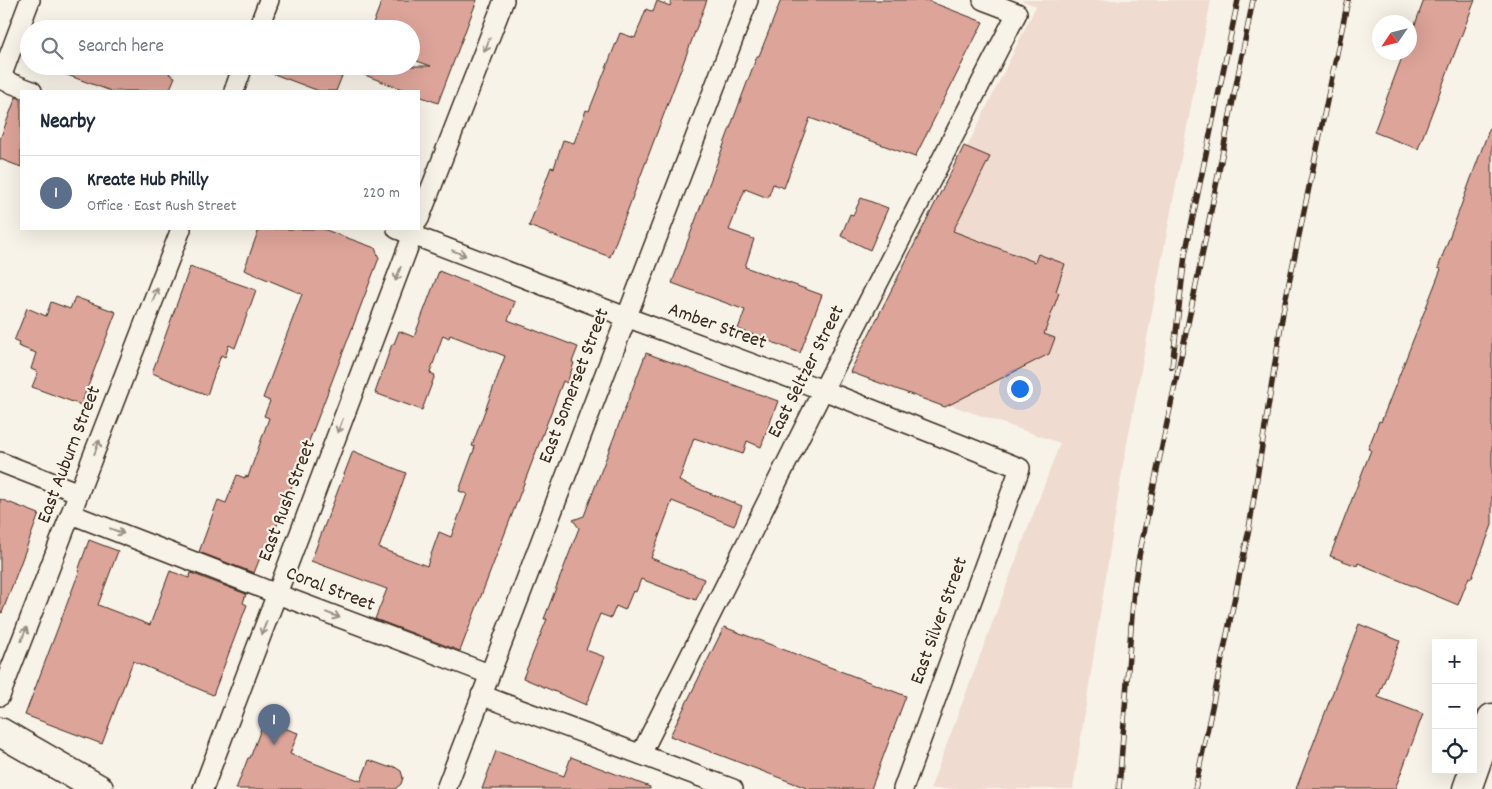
<!DOCTYPE html>
<html lang="en">
<head>
<meta charset="utf-8">
<style>
  :root { --surface:#fff; --page:#f6f6f7; --text:#1f2937; --muted:#747a83; --line:#e0e1e3; --accent:#d1495b }
  body { margin:0; font-family:Dekko,sans-serif; background:var(--page); color:var(--text) }
  .controls { position:absolute; right:15px; bottom:15px; display:grid; overflow:hidden; border-radius:0px; box-shadow:0 5px 20px #0002 }
  .controls button { width:45px; height:45px; display:grid; place-items:center; padding:0; border:0; border-bottom:1px solid var(--line); background:var(--surface); color:var(--text); font:25px sans-serif }
  .compass { position:absolute; left:1372px; top:15px; width:45px; height:45px; border-radius:50%; background:var(--surface); box-shadow:0 5px 20px #0002; rotate:235deg }
  .you { position:absolute; left:1019px; top:388px; width:18px; height:18px; margin:-12px; border:4px solid #fff; border-radius:50%; background:#1a73e8; box-shadow:0 0 0 8px #1a73e833 }
  .badge { display:grid; place-items:center; width:32px; height:32px; border-radius:50%; background:var(--accent); color:#fff; font-size:16px; font-weight:700 }
  .pin { position:absolute; translate:-50% -41px; filter:drop-shadow(0 1px 2px #0008) }
  .pin::after { content:''; position:absolute; top:26px; width:18px; height:15px; background:inherit; clip-path:polygon(0 0,100% 0,50% 100%) }
  .list { margin:0; padding:0; list-style:none }
  h2 { display:flex; justify-content:space-between; align-items:center; height:65px; margin:0; padding:0 20px; font-size:21px }
  h2 small { font-size:16px; font-weight:400; color:var(--muted) }
  .list li { display:grid; grid-template-columns:32px 1fr auto; gap:15px; align-items:center; box-sizing:border-box; height:75px; padding:0 20px; border-top:1px solid var(--line) }
  .list b { display:block; font-size:19px; white-space:nowrap }
  .list p { margin:0; font-size:16px; white-space:nowrap; color:var(--muted) }
  .list em { font-size:16px; font-style:normal; color:var(--muted) }
  .icon { flex:none; width:28px; height:28px; fill:none; stroke:currentColor; stroke-width:2; stroke-linecap:round; stroke-linejoin:round }
  .map { position:relative; flex:none; width:1492px; height:789px; overflow:hidden }
  .search { position:absolute; background:var(--surface); box-shadow:0 5px 20px #0002; left:20px; top:20px; width:400px; height:55px; display:flex; align-items:center; gap:12px; box-sizing:border-box; padding:0 18px; border-radius:28px; color:var(--muted); font-size:19px }
  .panel { position:absolute; background:var(--surface); box-shadow:0 5px 20px #0002; left:20px; top:90px; width:400px; height:140px; border-radius:0px }
  .map>svg:first-child { display:block }
  .built { fill:#efdbd0 }
  .building { fill:#dda499; stroke:#3b2a1e }
  .lines { fill:none; stroke-linecap:round; stroke-linejoin:round }
  .street-casing { stroke:#3b2a1e; stroke-width:22 }
  .secondary-casing { stroke:#3b2a1e; stroke-width:31 }
  .primary-casing { stroke:#3b2a1e; stroke-width:31 }
  .street { stroke:#f7f3e8; stroke-width:19 }
  .secondary { stroke:#f7f3e8; stroke-width:28 }
  .primary { stroke:#f7f3e8; stroke-width:28 }
  .rail-casing { stroke:#3b2a1e; stroke-width:5.5 }
  .rail { stroke:#f7f3e8; stroke-width:4; stroke-dasharray:11; stroke-linecap:butt }
  .oneway { stroke:#998e83 }
  .labels { text-anchor:middle; dominant-baseline:central; stroke-width:4.5; stroke-linejoin:round; paint-order:stroke }
  .street-label { font-size:20px; fill:#3b2a1e; stroke:#f7f3e8 }
</style>
</head>
<body>
<div class="map">
<svg width="1492" height="789" viewBox="0 0 1492 789">
  <rect width="100%" height="100%" fill="#f7f3e8"/>
  <filter id="ink" filterUnits="userSpaceOnUse"><feTurbulence type="fractalNoise" baseFrequency=".02" numOctaves="2"/><feDisplacementMap in="SourceGraphic" scale="10" xChannelSelector="R" yChannelSelector="G"/><feConvolveMatrix kernelMatrix="1 2 1 2 8 2 1 2 1" color-interpolation-filters="sRGB"/></filter>
  <g filter="url(#ink)">
    <!-- built -->
    <path class="built" d="M1021 0H1211L1123 465 1073 789H930L1060 443 857 373 1036 6Z"/>
    <!-- building -->
    <path class="building" d="M382 0H477L438 103 419 96V91H407L346 68V66H431L411 59V29H371Z
      M672 0H707L610 257 529 226 551 167 554 168 563 140 574 143 586 110 589 111 620 33 635 38 646 9 653 12 657 1 670 6Z
      M781 0H926L983 22 915 157 810 118 784 188 773 184 768 198 745 189 729 230 754 239 745 267 822 295 800 353 738 329 745 310 672 283 757 56H759Z
      M1424 0H1475L1418 149 1374 132 1404 52H1410V38Z
      M52 66H173L169 74 175 77 169 91H111L51 69Z
      M258 66H346L336 91H319L258 68Z
      M16 97 21 99V167L0 159V139Z
      M1490 127 1492 128V525L1472 578 1469 577 1458 605 1358 563 1357 566 1330 556 1371 450 1368 449 1379 421 1381 422 1441 269 1438 268Z
      M964 146 990 157 953 231 1035 262 1038 254 1065 264 1056 291 1059 293 1044 334 1055 338 1049 354 945 407 850 372Z
      M861 198 888 208 870 250 841 236 850 214 853 215Z
      M259 229H323L375 248 379 258 269 546 265 545 254 573 199 552 218 500 226 503 237 475 245 478V476L248 477 269 418 264 416 270 401 263 398 302 294 244 270Z
      M190 267 256 290 235 348 229 345 225 357 221 355 207 395 152 373Z
      M439 271 515 302 508 320 578 347 572 362 574 363 567 383 563 381 460 651 375 619 387 589 311 561 353 451 406 473 379 548 427 566 439 532 451 537 467 494 459 491 475 447 472 446 505 356 450 335 449 338 443 335 430 373 435 375 422 410 375 393 392 344H394L399 331 414 337Z
      M75 297 116 312 81 405 32 387 38 372 31 369 36 353 18 346 19 343 14 341 27 308 46 316 51 302 70 309Z
      M646 353 778 401 761 447 747 441 743 454 694 438 679 481 742 506 734 526 672 501 651 558 704 579 696 600 641 579 636 592 633 591 625 610 616 606 611 618 600 614 586 650 605 657 586 705 523 678 547 619H544L579 528 573 520 584 516Z
      M0 499 39 514 2 613 0 612Z
      M89 540 118 551 98 605 150 625 170 571 189 578 191 573 246 594 243 603 247 605 213 695 133 661 102 744 25 715 79 572 78 571Z
      M1359 624 1400 641 1378 697 1423 714 1395 789H1296Z
      M724 627 906 696 871 789H809L670 736Z
      M264 721 298 733 290 754 361 781 369 760 388 767 393 766 401 771 403 778 401 784 395 789H236L248 758H250Z
      M496 751 564 776 571 757 650 787V789H482Z"/>
    <g class="lines">
      <defs>
        <path id="street" d="M258 29 269 0
          M0 79 32 91
          M0 80 30 0
          M234 91 243 66
          M419 219 504 0
          M397 229 626 317 823 390 1020 468 903 789
          M0 462 79 493
          M71 514 277 594 489 674
          M481 695 733 789
          M0 696 181 229
          M641 754 823 390 1017 13 983 0
          M203 789 415 229
          M446 789 748 0"/>
        <path id="secondary" d="M0 732 99 789"/>
        <path id="primary" d="M1467 789 1492 718"/>
      </defs>
      <!-- street casing -->
      <use href="#street" class="street-casing"/>
      <!-- secondary casing -->
      <use href="#secondary" class="secondary-casing"/>
      <!-- primary casing -->
      <use href="#primary" class="primary-casing"/>
      <!-- street -->
      <use href="#street" class="street"/>
      <!-- secondary -->
      <use href="#secondary" class="secondary"/>
      <!-- primary -->
      <use href="#primary" class="primary"/>
      <defs>
        <path id="rail" d="M1172 367 1185 255 1238 0
          M1119 789 1134 588 1139 556 1200 266 1253 0
          M1195 789 1249 529 1283 312 1348 0"/>
      </defs>
      <!-- rail casing -->
      <use href="#rail" class="rail-casing"/>
      <!-- rail -->
      <use href="#rail" class="rail"/>
    </g>
    <!-- one-way arrows -->
    <defs><path id="oneway-shaft" d="M-6 0H5M1.5-3L5.5 0L1.5 3" fill="none" stroke-width="1.6" stroke-linecap="round" stroke-linejoin="round" transform="scale(1.25)"/></defs>
    <g class="oneway">
      <use href="#oneway-shaft" transform="translate(487 45) rotate(111)"/>
      <use href="#oneway-shaft" transform="translate(459 253) rotate(21)"/>
      <use href="#oneway-shaft" transform="translate(398 274) rotate(111)"/>
      <use href="#oneway-shaft" transform="translate(155 295) rotate(-69)"/>
      <use href="#oneway-shaft" transform="translate(340 426) rotate(111)"/>
      <use href="#oneway-shaft" transform="translate(97 447) rotate(-69)"/>
      <use href="#oneway-shaft" transform="translate(117 531) rotate(21)"/>
      <use href="#oneway-shaft" transform="translate(333 615) rotate(21)"/>
      <use href="#oneway-shaft" transform="translate(264 628) rotate(111)"/>
      <use href="#oneway-shaft" transform="translate(24 634) rotate(-69)"/>
    </g>
  </g>
  <g class="labels">
    <!-- street labels -->
    <g class="street-label">
      <text transform="translate(717 327) rotate(20)">Amber Street</text>
      <text transform="translate(807 372) rotate(-63)">East Seltzer Street</text>
      <text transform="translate(575 386) rotate(-69)">East Somerset Street</text>
      <text transform="translate(70 455) rotate(-69)">East Auburn Street</text>
      <text transform="translate(288 501) rotate(-69)">East Rush Street</text>
      <text transform="translate(330 590) rotate(21)">Coral Street</text>
      <text transform="translate(940 621) rotate(-70)">East Silver Street</text>
    </g>
  </g>
</svg>
<div class="controls">
<button>+</button>
<button>−</button>
<button><svg class="icon" aria-label="locate" viewBox="0 0 24 24"><circle cx="12" cy="12" r="6"/><path d="M12 2v4M12 18v4M2 12h4M18 12h4"/></svg></button>
</div>
<svg class="compass" viewBox="-18 -18 36 36"><path d="M0-13l5 13h-10z" fill="#e53935"/><path d="M0 13l5-13h-10z" fill="#747a83"/></svg>
<div class="you"></div>
<div class="pin badge" style="left:274px;top:745px;background:#5c6f8a">1</div>
<div class="search"><svg class="icon" aria-label="search" viewBox="0 0 24 24"><circle cx="10" cy="10" r="6"/><path d="M15 15l6 6"/></svg>Search here</div>
<section class="panel">
<h2>Nearby<small></small></h2>
<ul class="list">
<li><span class="badge" style="background:#5c6f8a">1</span><div><b>Kreate Hub Philly</b><p>Office · East Rush Street</p></div><em>220 m</em></li>
</ul>
</section>
</div>
</body>
</html>
